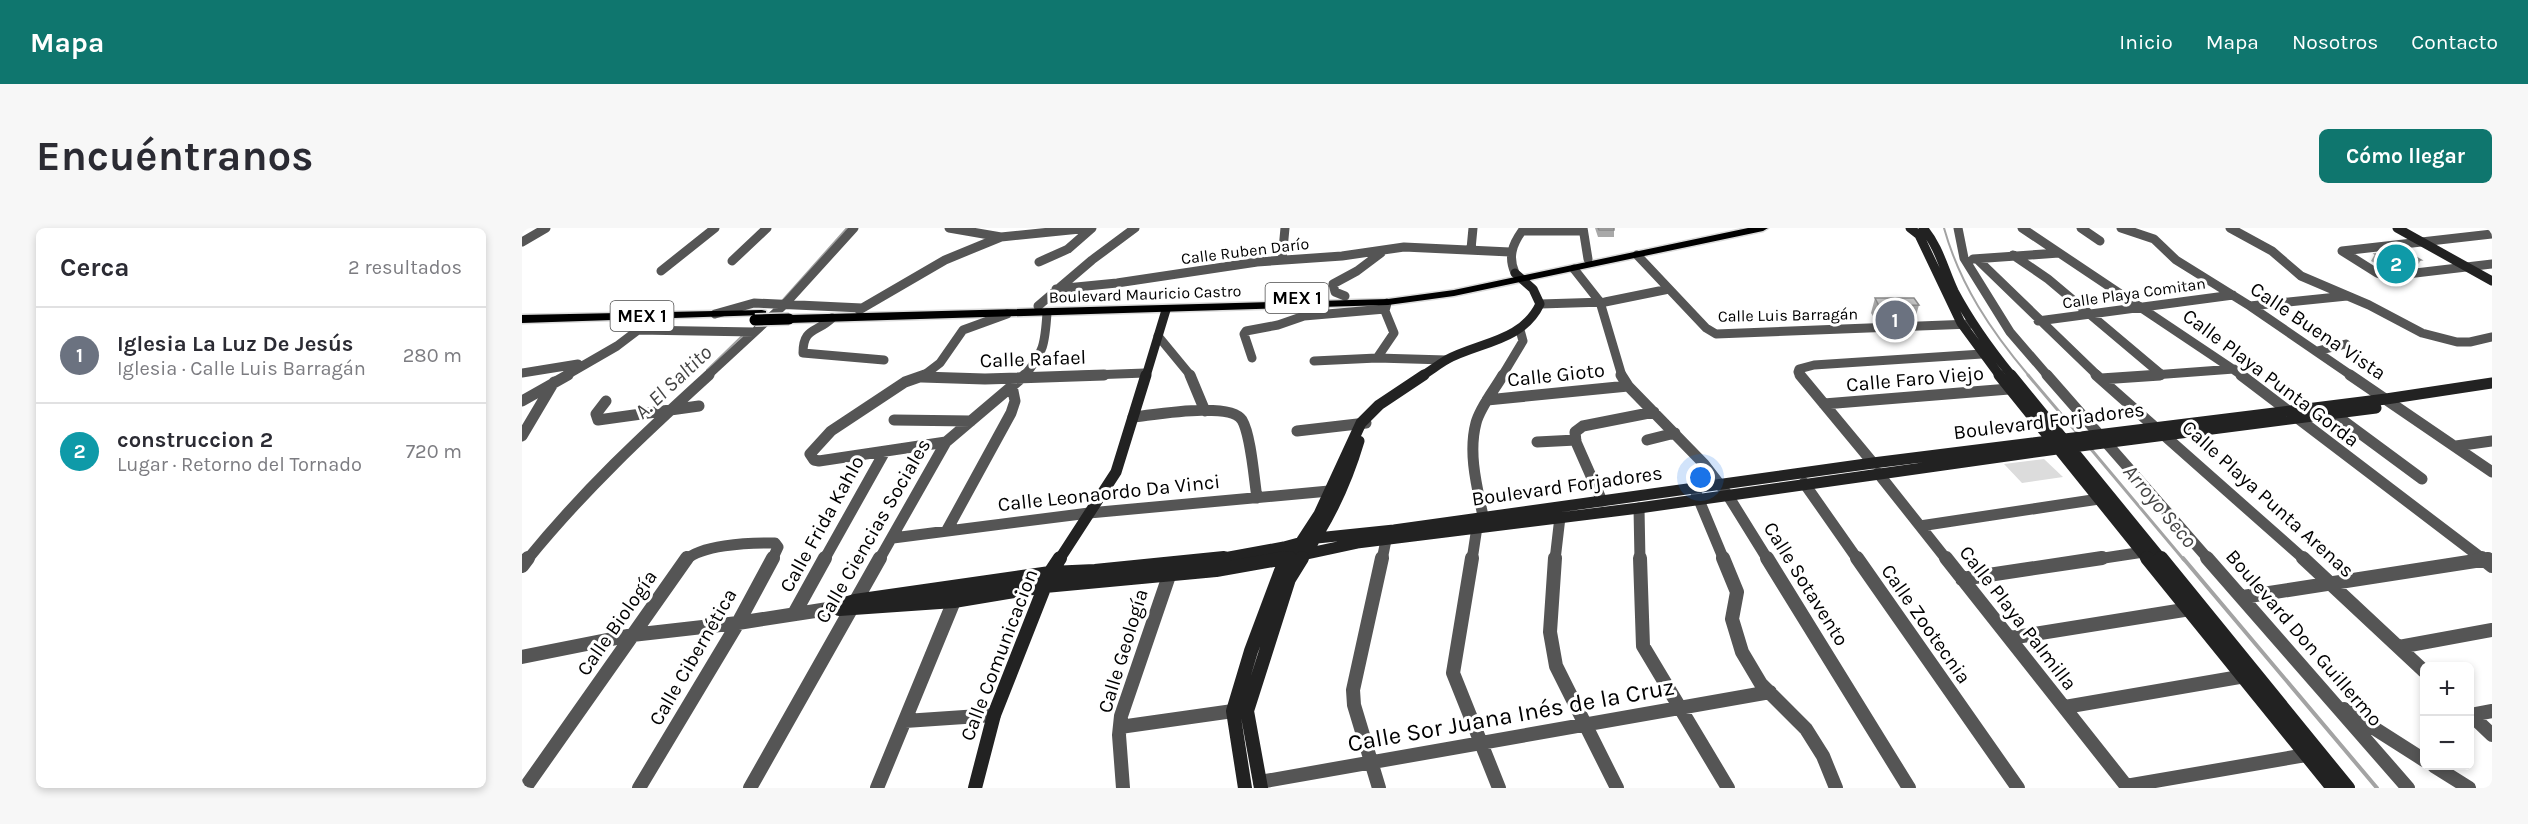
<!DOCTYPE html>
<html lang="es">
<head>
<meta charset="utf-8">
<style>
  :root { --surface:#fff; --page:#f7f7f7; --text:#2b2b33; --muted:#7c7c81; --line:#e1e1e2; --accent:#0f766e }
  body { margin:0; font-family:Karla,sans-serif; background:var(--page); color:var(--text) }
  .controls { position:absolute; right:18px; bottom:18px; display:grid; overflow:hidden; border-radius:9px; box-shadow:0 3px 9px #0003 }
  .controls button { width:54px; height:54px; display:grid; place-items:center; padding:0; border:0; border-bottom:2px solid var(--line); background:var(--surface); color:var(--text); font:30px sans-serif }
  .you { position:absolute; left:1179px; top:250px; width:21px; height:21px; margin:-15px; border:4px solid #fff; border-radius:50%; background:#1a73e8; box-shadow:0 0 0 9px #1a73e833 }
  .badge { display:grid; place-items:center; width:39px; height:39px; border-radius:50%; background:var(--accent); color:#fff; font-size:20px; font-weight:700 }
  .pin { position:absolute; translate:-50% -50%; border:3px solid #fff; box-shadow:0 2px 6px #0006 }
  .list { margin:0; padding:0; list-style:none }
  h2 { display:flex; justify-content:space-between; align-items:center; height:78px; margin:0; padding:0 24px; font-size:26px }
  h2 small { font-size:20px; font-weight:400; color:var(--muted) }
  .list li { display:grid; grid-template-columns:39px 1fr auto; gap:18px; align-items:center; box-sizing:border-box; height:96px; padding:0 24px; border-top:2px solid var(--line) }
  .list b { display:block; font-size:22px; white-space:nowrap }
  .list p { margin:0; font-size:20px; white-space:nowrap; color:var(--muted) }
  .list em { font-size:20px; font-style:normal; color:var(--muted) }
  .map { position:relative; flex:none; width:1970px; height:560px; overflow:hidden; border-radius:9px }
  header { display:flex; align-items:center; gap:36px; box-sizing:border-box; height:84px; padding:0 30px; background:var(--accent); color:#fff }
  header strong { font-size:28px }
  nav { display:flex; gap:33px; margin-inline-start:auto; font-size:21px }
  .intro { display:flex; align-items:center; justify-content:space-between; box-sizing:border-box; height:144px; padding:0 36px }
  h1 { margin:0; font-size:42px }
  .button { padding:15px 27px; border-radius:9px; background:var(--accent); color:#fff; font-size:21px; font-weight:700 }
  main { display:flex; gap:36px; padding:0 36px }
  aside { flex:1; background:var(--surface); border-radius:9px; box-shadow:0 3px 9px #0003 }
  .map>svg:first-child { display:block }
  .green { fill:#dcdcdc }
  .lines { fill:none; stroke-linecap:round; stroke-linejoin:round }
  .stream-far2 { stroke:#a3a3a3; stroke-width:2 }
  .stream-far1 { stroke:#a3a3a3; stroke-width:3 }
  .stream { stroke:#a3a3a3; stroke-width:4 }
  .primary-casing { stroke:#dbdbdb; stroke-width:3 }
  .street-far2 { stroke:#555; stroke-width:9 }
  .street-far1 { stroke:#555; stroke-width:11 }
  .street { stroke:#555; stroke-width:14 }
  .secondary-far2 { stroke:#222; stroke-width:9 }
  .secondary-far1 { stroke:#222; stroke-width:11 }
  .secondary { stroke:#222; stroke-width:14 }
  .primary { fill:#000; fill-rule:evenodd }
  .primary-bridge-casing { stroke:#dbdbdb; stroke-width:14; stroke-linecap:butt }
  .primary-bridge { stroke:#000; stroke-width:11 }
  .wall { fill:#a9a9a9 }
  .building { fill:#c4c4c4; stroke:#898989; stroke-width:1.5 }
  .labels { text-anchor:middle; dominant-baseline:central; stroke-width:6; stroke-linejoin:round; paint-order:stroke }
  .far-street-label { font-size:16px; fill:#000; stroke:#fff }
  .shield { fill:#fff; stroke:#4c4c4c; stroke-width:1.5 }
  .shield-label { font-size:18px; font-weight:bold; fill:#000 }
  .street-label { font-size:20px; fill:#000; stroke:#fff }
  .water-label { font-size:21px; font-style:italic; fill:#444; stroke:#fff }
  .near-street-label { font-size:24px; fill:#000; stroke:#fff }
</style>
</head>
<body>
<header>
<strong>Mapa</strong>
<nav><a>Inicio</a><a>Mapa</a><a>Nosotros</a><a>Contacto</a></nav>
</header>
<div class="intro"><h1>Encuéntranos</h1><a class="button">Cómo llegar</a></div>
<main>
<aside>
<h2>Cerca<small>2 resultados</small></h2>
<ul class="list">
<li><span class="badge" style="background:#6b7280">1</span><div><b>Iglesia La Luz De Jesús</b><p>Iglesia · Calle Luis Barragán</p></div><em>280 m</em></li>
<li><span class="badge" style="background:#0f9aa8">2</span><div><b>construccion 2</b><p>Lugar · Retorno del Tornado</p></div><em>720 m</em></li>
</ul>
</aside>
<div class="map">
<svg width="1970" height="560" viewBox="0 0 1970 560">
  <rect width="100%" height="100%" fill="#fff"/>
  <!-- green -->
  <path class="green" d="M1522 231 1541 249 1500 255 1482 236Z"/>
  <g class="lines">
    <!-- stream-far2 -->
    <path class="stream-far2" d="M1422 0C1438 57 1469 103 1507 148
      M260 73 325 0
      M185 142 221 107"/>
    <!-- stream-far1 -->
    <path class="stream-far1" d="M1506 147 1556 206
      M1568 220 1662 332"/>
    <!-- stream -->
    <path class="stream" d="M1661 330 1855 560"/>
    <defs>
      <path id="primary" d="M1226 0H1246L1241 3 932 68 866 77 267 95 261 91 267 87 866 71 932 62Z
        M240 82 244 83V87L0 95V87Z"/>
    </defs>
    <!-- primary casing -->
    <use href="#primary" class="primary-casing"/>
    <!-- street-far2 -->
    <path class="street-far2" d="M427 0 479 9
      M1061 0 1066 31
      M1436 0 1442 30 1488 104 1526 148
      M1500 0 1721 148
      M1559 0 1578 13
      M1599 0 1632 11 1654 32 1728 78 1830 148
      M1708 0 1750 23 1779 48 1847 77 1900 105 1935 114H1948L1970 109
      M1970 6 1820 23 1855 45 1868 48 1970 36
      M0 14 24 0
      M949 21 951 0
      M1115 27 1184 100 1194 106 1449 96
      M1491 27 1526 51 1640 147
      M1451 31 1537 25
      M1455 31 1576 148
      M760 32 763 0
      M210 33 245 0
      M517 34 546 21 570 0
      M1052 41 1078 74 1100 148
      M139 43 193 0
      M993 45C986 29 990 17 1000 3H1061
      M534 61 595 55 735 34 820 28 882 19 988 24
      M823 68 813 64 811 56 835 43 859 25
      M1018 76 1083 74 1147 61
      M516 78 570 32 613 0
      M1728 78 1825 68
      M337 82 423 32 479 9 568 0
      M193 86 232 75 340 80
      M310 90C295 105 281 99 281 125L362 132
      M1516 93 1711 67
      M116 102 232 104
      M636 108 669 148
      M1795 123 1824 116
      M730 130 722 106 724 103 756 97 782 88 863 81
      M855 130 872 105 863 83 865 75
      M792 133 855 130 924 132
      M0 145 56 136
      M43 148 95 118 124 96
      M185 148 263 76 332 0
      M401 148 418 135 441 102 485 86
      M502 148C522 125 523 115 525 85
      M542 148 623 145
      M980 148 1001 113 998 102
      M1279 148 1276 144 1277 141 1292 137 1460 126
      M1618 148 1712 141"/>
    <!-- street-far1 -->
    <path class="street-far1" d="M403 147 383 154 309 203 288 226 292 232 297 233 424 214
      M668 147 683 183
      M1099 147 1106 158 1182 236 1205 266 1246 332
      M1278 147 1351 235
      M1525 147 1687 332
      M1574 147 1783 332
      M1719 147 1962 332
      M1828 147 1970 244
      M400 149 463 151 582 147
      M1579 151 1638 147
      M965 172 1106 158
      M0 173 46 147
      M84 173 74 186 76 192 177 178
      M1302 176 1487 161
      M1812 186 1900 251
      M611 189C632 187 708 173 720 192 729 207 732 251 735 270
      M372 192 449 193
      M775 203 844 195
      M0 208 32 154
      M1125 212 1153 205
      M1015 214 1054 212
      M1934 218 1970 213
      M1356 245 1425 332
      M1282 255 1336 332
      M1172 260 1202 332
      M1080 273 1054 214 1053 204 1061 198 1132 184
      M1117 280 1118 332
      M961 288C955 259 946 225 954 195 958 179 973 161 981 147
      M1398 298 1577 271
      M425 302 489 185 493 173 490 158
      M371 310 567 285 807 263
      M5 332C61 263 122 206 187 147
      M164 332C179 317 225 315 245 315H253L256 319 250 332
      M302 332 362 225
      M357 332 424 214 503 147
      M860 332 864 312
      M950 332 955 299
      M1033 332 1038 289
      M1569 332 1628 323
      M1961 332 1966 331"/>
    <!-- street -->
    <path class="street" d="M950 330 931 445 977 560
      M1033 330 1028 404 1034 438 1095 560
      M1118 330 1121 418 1206 560
      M1201 330 1215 364 1210 391 1220 424 1239 456 1284 501 1301 528 1314 560
      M1245 330 1387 560
      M1335 330 1496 560
      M1424 330 1606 560
      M1685 330 1886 560
      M1781 330 1902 443
      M1960 330 1970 338
      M0 338 6 330
      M1440 351 1580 330
      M1721 369 1966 331
      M272 386 303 330
      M1488 410 1668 381
      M1877 419 1970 402
      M0 429 110 407 216 395 306 381
      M1543 479 1729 447
      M1822 481 1902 532
      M1948 486 1970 507
      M1949 487 1970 483
      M383 493 472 487
      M598 499 711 483
      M1912 538 1947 560
      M738 554 1248 464
      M1604 558 1784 527
      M3 560 165 330
      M117 560 216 395 251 330
      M228 560 358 330
      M355 560 432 373
      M601 560 597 507 599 488 650 339
      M857 560 832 477 831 462 860 330"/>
    <!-- secondary-far2 -->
    <path class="secondary-far2" d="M1388 0 1397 7 1439 95 1478 148
      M1401 0C1417 18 1422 42 1432 63 1448 93 1468 121 1490 148
      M1875 0 1970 53
      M624 148 644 82
      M900 148C908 143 916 137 924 132 957 114 1000 114 1018 76L1011 61 993 45"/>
    <!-- secondary-far1 -->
    <path class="secondary-far1" d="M1477 147 1626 332
      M1489 147 1640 332
      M537 332 594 244 624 147
      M691 332 762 319 795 310 872 302 1351 235 1864 171 1970 155
      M756 332 835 315 1117 280 1535 221 1854 180
      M767 332 797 286 839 195 857 177 902 147
      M779 332C806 295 824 257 837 213"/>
    <!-- secondary -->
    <path class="secondary" d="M1625 330 1811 560
      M1639 330 1826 560
      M306 381 333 373 528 345 573 343 702 330
      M317 381 432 373 523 358 694 342 763 330
      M453 560 472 487 528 345 538 330
      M723 560 711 483 729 423 759 343 768 330
      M739 560 725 483 767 351 780 330"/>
    <!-- primary -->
    <use href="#primary" class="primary"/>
    <defs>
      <path id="primary-bridge" d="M233 92 267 91"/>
    </defs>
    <!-- primary-bridge casing -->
    <use href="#primary-bridge" class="primary-bridge-casing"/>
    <!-- primary-bridge -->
    <use href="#primary-bridge" class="primary-bridge"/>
  </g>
  <!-- wall -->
  <path class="wall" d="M1073 0H1092V9H1076Z
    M1853 26 1899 32 1895 38 1863 40 1849 33Z
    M1353 70 1397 77 1393 91 1354 93 1349 85Z"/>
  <!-- building -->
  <path class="building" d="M1076 0H1092V2H1077Z
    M1885 24 1899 32 1866 34 1853 26Z
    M1353 70H1392L1397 77 1357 78Z"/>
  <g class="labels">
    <!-- far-street labels -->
    <g class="far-street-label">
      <text transform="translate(723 23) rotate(-7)">Calle Ruben Darío</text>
      <text transform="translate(1612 65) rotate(-8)">Calle Playa Comitan</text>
      <text transform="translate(623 66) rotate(-2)">Boulevard Mauricio Castro</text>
      <text transform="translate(1266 87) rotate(-1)">Calle Luis Barragán</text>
    </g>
    <!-- shield labels -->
    <g class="shield">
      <rect x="743.5" y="55" width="63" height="30" rx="4.5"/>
      <rect x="88.5" y="73" width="63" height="30" rx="4.5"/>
    </g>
    <g class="shield-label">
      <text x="775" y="70">MEX 1</text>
      <text x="120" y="88">MEX 1</text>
    </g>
    <!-- street labels -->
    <g class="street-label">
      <text transform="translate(1796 103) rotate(34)">Calle Buena Vista</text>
      <text transform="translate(511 131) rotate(-2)">Calle Rafael</text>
      <text transform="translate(1034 147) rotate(-6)">Calle Gioto</text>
      <text transform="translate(1749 150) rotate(37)">Calle Playa Punta Gorda</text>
      <text transform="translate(1393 151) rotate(-5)">Calle Faro Viejo</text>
      <text transform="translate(1527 193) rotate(-7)">Boulevard Forjadores</text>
      <text transform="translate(1045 258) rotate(-8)">Boulevard Forjadores</text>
      <text transform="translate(587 265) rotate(-6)">Calle Leonaordo Da Vinci</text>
      <text transform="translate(1746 271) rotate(42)">Calle Playa Punta Arenas</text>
      <text transform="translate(300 296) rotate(-61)">Calle Frida Kahlo</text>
      <text transform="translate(351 303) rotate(-60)">Calle Ciencias Sociales</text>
      <text transform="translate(1284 356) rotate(58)">Calle Sotavento</text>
      <text transform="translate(1496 390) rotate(52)">Calle Playa Palmilla</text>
      <text transform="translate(95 395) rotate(-55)">Calle Biología</text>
      <text transform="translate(1404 396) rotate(55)">Calle Zootecnia</text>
      <text transform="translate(1782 410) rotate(49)">Boulevard Don Guillermo</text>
      <text transform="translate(601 423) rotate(-73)">Calle Geología</text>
      <text transform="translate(477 427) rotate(-69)">Calle Comunicacion</text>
      <text transform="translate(171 429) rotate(-60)">Calle Cibernética</text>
    </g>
    <!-- water labels -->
    <g class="water-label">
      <text transform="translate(151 154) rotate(-43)">A. El Saltito</text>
      <text transform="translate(1638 278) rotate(50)">Arroyo Seco</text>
    </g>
    <!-- near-street labels -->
    <g class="near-street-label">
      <text transform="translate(989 487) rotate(-10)">Calle Sor Juana Inés de la Cruz</text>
    </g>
  </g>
</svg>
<div class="controls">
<button>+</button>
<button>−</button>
</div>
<div class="you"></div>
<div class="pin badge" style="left:1373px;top:92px;background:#6b7280">1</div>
<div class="pin badge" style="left:1874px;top:36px;background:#0f9aa8">2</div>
</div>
</main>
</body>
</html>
